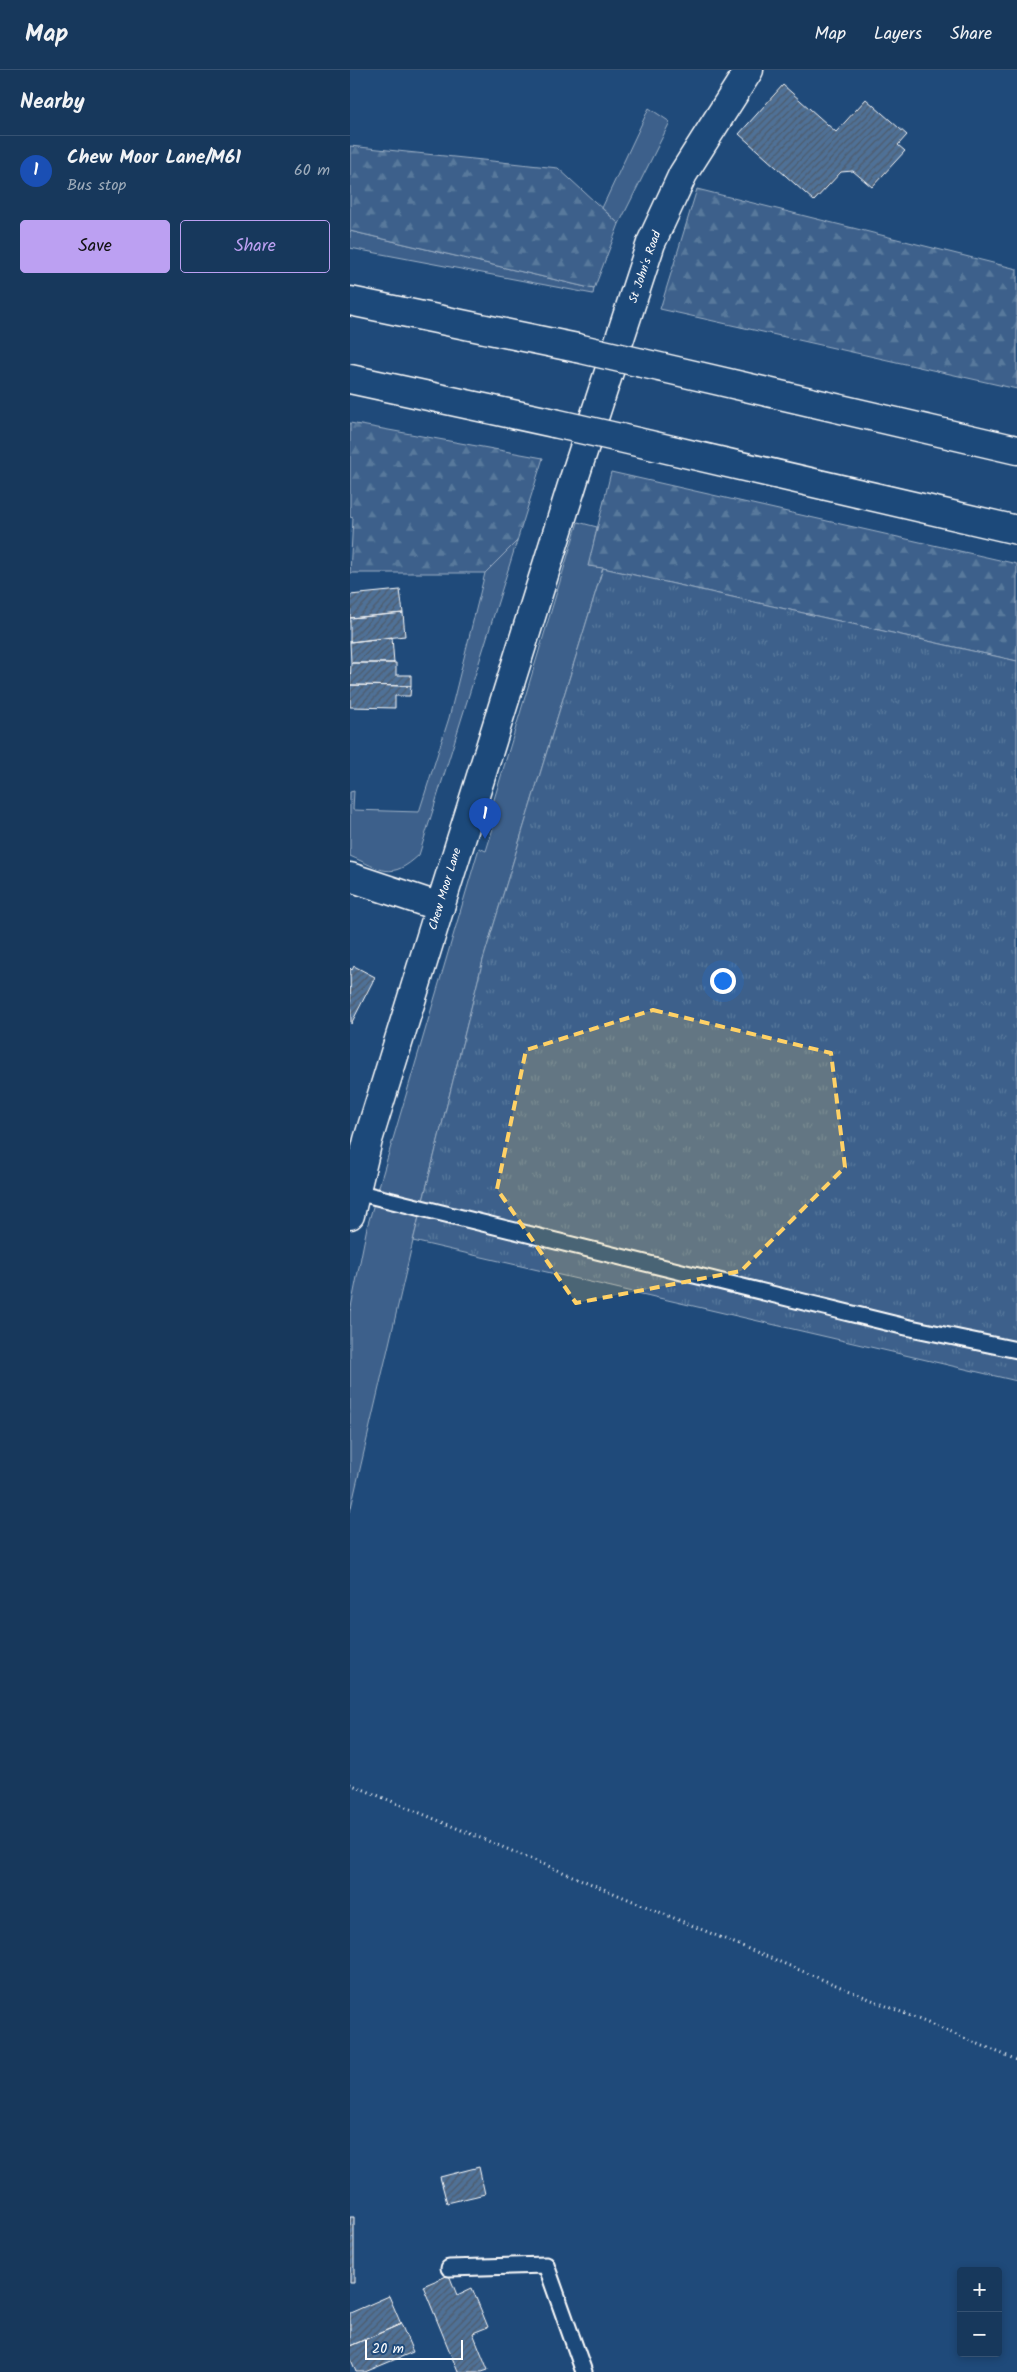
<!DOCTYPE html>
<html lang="en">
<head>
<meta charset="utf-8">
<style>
  :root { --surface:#17385c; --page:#244365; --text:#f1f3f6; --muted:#9eacbb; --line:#365272; --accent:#bca0f2 }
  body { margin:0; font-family:Kalam,sans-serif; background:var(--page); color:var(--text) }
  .controls { position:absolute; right:15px; bottom:15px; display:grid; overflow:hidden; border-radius:5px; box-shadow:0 2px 8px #0003 }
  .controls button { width:45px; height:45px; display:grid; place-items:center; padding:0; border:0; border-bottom:1px solid var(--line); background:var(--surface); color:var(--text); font:25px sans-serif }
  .scale { position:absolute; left:15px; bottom:12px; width:98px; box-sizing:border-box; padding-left:5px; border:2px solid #fff; border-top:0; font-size:14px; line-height:18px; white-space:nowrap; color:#fff; -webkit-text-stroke:4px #1f4a7a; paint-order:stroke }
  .you { position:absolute; left:372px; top:910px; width:18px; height:18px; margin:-12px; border:4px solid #fff; border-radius:50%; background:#1a73e8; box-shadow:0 0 0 8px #1a73e833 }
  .badge { display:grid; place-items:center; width:32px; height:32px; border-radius:50%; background:var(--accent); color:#fff; font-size:16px; font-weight:700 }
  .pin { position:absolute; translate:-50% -41px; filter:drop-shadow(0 1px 2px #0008) }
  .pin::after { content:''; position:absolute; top:26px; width:18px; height:15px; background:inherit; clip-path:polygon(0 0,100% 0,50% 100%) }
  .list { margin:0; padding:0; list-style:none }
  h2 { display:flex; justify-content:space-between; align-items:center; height:65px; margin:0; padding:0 20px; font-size:21px }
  h2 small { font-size:16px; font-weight:400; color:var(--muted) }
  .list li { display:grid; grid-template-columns:32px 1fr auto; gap:15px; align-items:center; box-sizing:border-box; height:70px; padding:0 20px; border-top:1px solid var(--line) }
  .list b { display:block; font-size:19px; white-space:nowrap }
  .list p { margin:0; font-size:16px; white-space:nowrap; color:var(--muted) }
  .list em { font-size:16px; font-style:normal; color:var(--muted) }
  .actions { display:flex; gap:10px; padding:15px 20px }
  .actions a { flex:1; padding:11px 0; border:1px solid var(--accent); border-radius:5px; text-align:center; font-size:18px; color:var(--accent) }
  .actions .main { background:var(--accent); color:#111 }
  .map { position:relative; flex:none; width:667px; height:2302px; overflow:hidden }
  header { display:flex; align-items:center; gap:30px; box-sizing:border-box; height:70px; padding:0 25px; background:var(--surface); border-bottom:1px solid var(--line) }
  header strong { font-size:24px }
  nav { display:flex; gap:28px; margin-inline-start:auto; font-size:18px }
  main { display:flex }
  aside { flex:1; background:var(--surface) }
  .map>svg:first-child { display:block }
  .grass { fill:#3c618b; stroke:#9eb0c5 }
  .forest { fill:url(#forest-firs); stroke:#9eb0c5 }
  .park { fill:url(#park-tufts); stroke:#9eb0c5 }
  .building { fill:url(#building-hatch); stroke:#fff }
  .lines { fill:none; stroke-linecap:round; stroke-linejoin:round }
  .lane-casing { stroke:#fff; stroke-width:19 }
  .street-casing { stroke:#fff; stroke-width:31 }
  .secondary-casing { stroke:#fff; stroke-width:31 }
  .highway-casing { stroke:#fff; stroke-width:31 }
  .path { stroke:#fff; stroke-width:3; stroke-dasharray:1 4; stroke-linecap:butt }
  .lane { stroke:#1f4a7a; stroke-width:15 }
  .street { stroke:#1f4a7a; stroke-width:28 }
  .secondary { stroke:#1f4a7a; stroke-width:28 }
  .highway { stroke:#1f4a7a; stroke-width:28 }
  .highway-bridge-casing { stroke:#fff; stroke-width:31; stroke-linecap:butt }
  .highway-bridge { stroke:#1f4a7a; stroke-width:28 }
  .marked { fill:#ffd166; fill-opacity:0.2; stroke:#ffd166; stroke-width:4; stroke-dasharray:10 6; stroke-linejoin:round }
  .labels { text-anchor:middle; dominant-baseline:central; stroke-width:4; stroke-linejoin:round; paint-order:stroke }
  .street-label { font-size:12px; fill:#fff; stroke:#1f4a7a }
</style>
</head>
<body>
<header>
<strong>Map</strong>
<nav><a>Map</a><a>Layers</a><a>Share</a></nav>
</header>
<main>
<aside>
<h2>Nearby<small></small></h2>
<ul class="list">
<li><span class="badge" style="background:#1a4fb4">1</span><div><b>Chew Moor Lane/M61</b><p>Bus stop</p></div><em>60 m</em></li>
</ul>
<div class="actions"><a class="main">Save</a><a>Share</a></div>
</aside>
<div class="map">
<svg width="667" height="2302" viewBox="0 0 667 2302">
  <defs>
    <pattern id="forest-firs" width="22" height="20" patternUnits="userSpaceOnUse" patternTransform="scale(1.25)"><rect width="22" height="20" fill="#3c618b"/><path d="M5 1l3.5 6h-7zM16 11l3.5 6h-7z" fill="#59799c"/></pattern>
    <pattern id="park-tufts" width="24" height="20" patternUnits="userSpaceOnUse" patternTransform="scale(1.25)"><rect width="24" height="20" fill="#3c618b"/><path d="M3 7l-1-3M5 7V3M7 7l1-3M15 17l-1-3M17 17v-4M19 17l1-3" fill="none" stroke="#59799c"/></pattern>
    <pattern id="building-hatch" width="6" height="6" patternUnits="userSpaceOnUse" patternTransform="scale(1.25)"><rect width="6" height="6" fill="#507197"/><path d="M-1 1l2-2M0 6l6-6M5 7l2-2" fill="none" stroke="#4e5b6a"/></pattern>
  </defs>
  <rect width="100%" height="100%" fill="#1f4a7a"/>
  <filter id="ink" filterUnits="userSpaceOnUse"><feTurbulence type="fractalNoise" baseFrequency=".02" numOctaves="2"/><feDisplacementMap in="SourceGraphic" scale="10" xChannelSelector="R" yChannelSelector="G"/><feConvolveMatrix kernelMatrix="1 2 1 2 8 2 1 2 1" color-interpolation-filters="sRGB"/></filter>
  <g filter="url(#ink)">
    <!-- grass -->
    <path class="grass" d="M299 38 320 52 269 154 252 138Z
      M0 161 244 219 243 224 0 178Z
      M228 452 247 457 239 496 253 498 133 890 63 1171 0 1442V1242L17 1157 129 778 136 781 149 739 142 736Z
      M167 471 69 785C41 811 32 800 0 786V722L4 721 3 740 69 742 99 648 135 503Z"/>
    <!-- forest -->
    <path class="forest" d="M0 76 208 98 269 154 244 219 0 161Z
      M347 119 667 199V319L310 239Z
      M0 353 193 388 167 471 135 503H0L3 448 0 447Z
      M261 402 667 494V591L253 498 238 496Z"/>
    <!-- park -->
    <path class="park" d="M253 498 667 591V1311L63 1171 133 890Z"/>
    <!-- building -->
    <path class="building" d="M433 15 486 62 516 29 557 65 548 75 555 81 522 117 503 101 491 102 464 131 389 64Z
      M50 520 53 543 0 548V525Z
      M53 543 55 566 0 572V548Z
      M42 567 44 593H1L0 572Z
      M1 593H46V605H61V616L0 615Z
      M0 615 61 616 60 626H45V638L0 637Z
      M4 896 25 907 1 954 0 898 2 900Z
      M129 2097 135 2124 97 2133 90 2107Z
      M0 2147H4V2213H0Z
      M99 2205 107 2225 122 2218 138 2257 123 2263 138 2300 132 2302H108L73 2216Z
      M39 2226 51 2254 0 2276V2243Z
      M51 2254 63 2282 15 2302H6L0 2287V2276Z"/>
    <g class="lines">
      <defs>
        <path id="lane" d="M6 1122 556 1257 667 1280
          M99 2198 196 2195 234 2302"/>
        <path id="street" d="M0 807 90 837"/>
        <path id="secondary" d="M0 1145 18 1070 90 837 224 409 301 173 333 104 399 0"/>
        <path id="highway" d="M0 231 227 278
          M292 293 667 380
          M0 309 204 353
          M270 368 667 460"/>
      </defs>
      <!-- lane casing -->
      <use href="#lane" class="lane-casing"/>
      <!-- street casing -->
      <use href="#street" class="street-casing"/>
      <!-- secondary casing -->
      <use href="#secondary" class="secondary-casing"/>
      <!-- highway casing -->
      <use href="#highway" class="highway-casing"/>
      <!-- path -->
      <path class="path" d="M0 1714 667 1990"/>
      <!-- lane -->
      <use href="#lane" class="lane"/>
      <!-- street -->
      <use href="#street" class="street"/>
      <!-- secondary -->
      <use href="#secondary" class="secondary"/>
      <!-- highway -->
      <use href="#highway" class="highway"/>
      <defs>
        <path id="highway-bridge" d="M227 278 292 293
          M204 353 270 368"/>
      </defs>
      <!-- highway-bridge casing -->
      <use href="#highway-bridge" class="highway-bridge-casing"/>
      <!-- highway-bridge -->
      <use href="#highway-bridge" class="highway-bridge"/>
    </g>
  </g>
  <!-- marked area -->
  <path class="marked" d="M303 940 481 983 495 1097 391 1201 226 1233 147 1119 176 980Z"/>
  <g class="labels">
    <!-- street labels -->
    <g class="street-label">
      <text transform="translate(295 197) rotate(-71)">St John's Road</text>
      <text transform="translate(95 819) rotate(-73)">Chew Moor Lane</text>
    </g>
  </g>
</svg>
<div class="controls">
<button>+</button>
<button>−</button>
</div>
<div class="scale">20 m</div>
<div class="you"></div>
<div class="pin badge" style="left:135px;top:769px;background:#1a4fb4">1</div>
</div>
</main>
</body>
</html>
